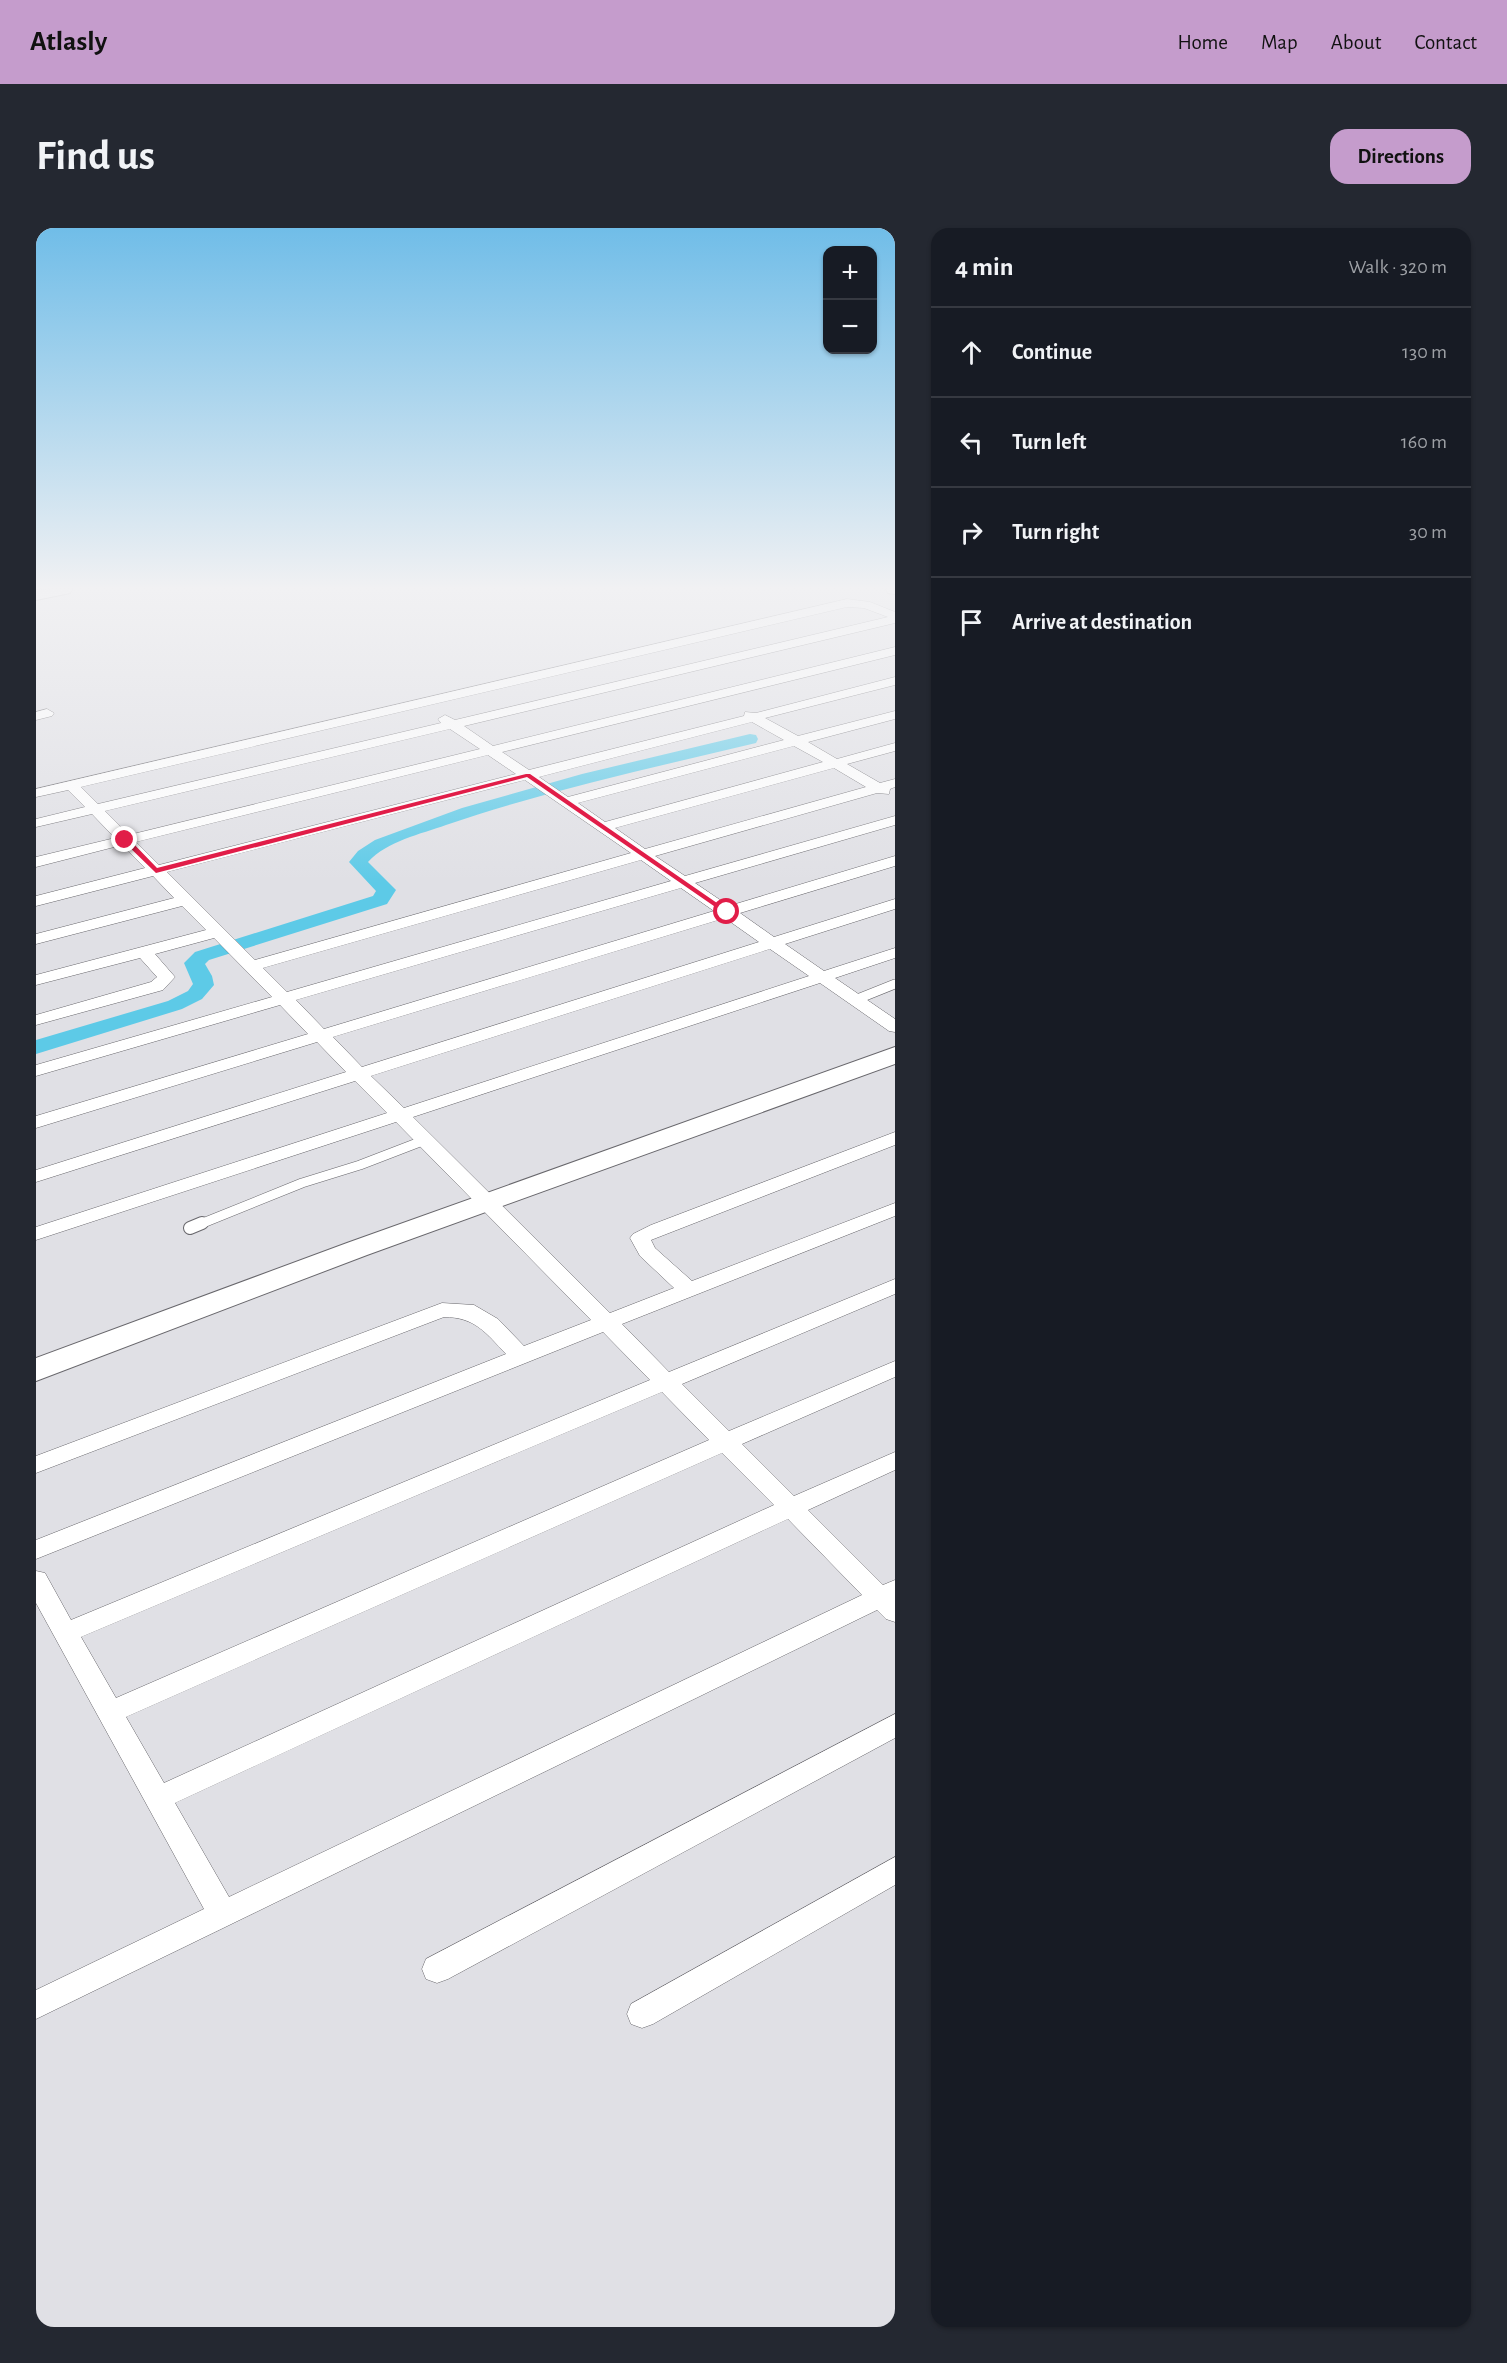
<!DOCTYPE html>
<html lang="en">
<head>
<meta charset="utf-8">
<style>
  :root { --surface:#171b24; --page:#242831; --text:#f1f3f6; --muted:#9ea1a6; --line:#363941; --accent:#c59ccc }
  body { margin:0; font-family:"Alegreya Sans",sans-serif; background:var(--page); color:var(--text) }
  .controls { position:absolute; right:18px; top:18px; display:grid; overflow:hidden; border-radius:12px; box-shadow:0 2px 4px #0004 }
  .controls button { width:54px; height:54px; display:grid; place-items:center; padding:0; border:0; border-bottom:2px solid var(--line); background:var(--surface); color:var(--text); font:30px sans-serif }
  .stop { position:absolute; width:18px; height:18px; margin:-14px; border:4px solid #e11d48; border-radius:50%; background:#fff }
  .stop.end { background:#e11d48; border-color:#fff; box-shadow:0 2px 6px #0008 }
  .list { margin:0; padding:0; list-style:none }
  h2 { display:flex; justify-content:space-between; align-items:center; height:78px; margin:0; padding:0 24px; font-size:26px }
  h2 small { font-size:20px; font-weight:400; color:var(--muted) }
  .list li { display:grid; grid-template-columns:39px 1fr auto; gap:18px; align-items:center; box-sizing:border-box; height:90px; padding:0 24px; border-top:2px solid var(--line) }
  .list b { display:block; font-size:22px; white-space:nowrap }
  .list em { font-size:20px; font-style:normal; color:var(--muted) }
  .icon { flex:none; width:33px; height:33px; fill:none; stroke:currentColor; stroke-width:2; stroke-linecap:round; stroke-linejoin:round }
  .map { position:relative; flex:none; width:859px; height:2099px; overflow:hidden; border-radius:18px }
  header { display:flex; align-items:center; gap:36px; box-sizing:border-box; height:84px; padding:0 30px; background:var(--accent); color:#111 }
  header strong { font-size:28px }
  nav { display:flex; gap:33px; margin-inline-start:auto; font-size:21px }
  .intro { display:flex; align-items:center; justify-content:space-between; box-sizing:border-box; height:144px; padding:0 36px }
  h1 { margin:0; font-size:42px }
  .button { padding:15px 27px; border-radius:18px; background:var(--accent); color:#111; font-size:21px; font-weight:700 }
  main { display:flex; gap:36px; padding:0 36px }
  aside { flex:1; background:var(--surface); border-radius:18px; box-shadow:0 2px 4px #0004 }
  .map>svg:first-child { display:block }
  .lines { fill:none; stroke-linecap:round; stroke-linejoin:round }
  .canal { fill:#5dcae7; fill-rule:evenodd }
  .lane-far1-casing { stroke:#68676c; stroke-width:10 }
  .lane-casing { stroke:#68676c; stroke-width:14 }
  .street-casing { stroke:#68676c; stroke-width:1 }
  .secondary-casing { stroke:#68676c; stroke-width:2 }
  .lane-far1 { stroke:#fff; stroke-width:9 }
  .lane { stroke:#fff; stroke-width:12 }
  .street { fill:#fff; fill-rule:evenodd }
  .secondary { fill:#fff; fill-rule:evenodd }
  .route { fill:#e11d48 }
</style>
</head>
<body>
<header>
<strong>Atlasly</strong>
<nav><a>Home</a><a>Map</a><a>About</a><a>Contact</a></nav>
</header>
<div class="intro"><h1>Find us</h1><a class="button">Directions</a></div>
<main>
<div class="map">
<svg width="859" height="2099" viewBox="0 0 859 2099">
  <rect width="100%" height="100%" fill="#e0e0e5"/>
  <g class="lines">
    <!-- canal -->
    <path class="canal" d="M714 506 720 507 722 511 720 515C616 540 512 562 410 597 385 606 351 613 332 634L360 662 351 676 173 732 169 736 176 748 178 757 166 771 146 781 0 826V812L132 773 152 763 157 756 148 735 159 724 337 668 340 663 313 634 322 623 339 612 426 580 546 546Z"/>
    <defs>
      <path id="lane-far1" d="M819 772 859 756
        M162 997 266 955 324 937 389 912"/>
      <path id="lane" d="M154 1000 166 995"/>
      <path id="street" d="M811 371 834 374 859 384V395L428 498 457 518 859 419V427L466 524 493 542 708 488 709 484 720 485 859 449V457L729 490 762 508 859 483V491L772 514 801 531 859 515V523L811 536 844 555 859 551V559L854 561 853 566 841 565 619 628 649 648 859 588V597L659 655 693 678 859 628V638L704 685 738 709 859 671V681L749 716 788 743 859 720V730L799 750 859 791V804L853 803 784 755 377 889 574 1085 638 1060 604 1028 594 1010 597 1006 615 997 859 904V917L615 1012 619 1020 656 1053 859 975V988L586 1096 633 1144 859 1051V1066L646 1156 693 1203 859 1133V1149L706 1216 758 1268 859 1224V1242L772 1282 847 1357 859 1352V1394L850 1391 841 1382 0 1791V1762L168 1681 0 1375V1343L9 1345 35 1392 614 1152 567 1104 0 1331V1312L470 1126C450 1105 439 1089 408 1089L0 1245V1228L406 1075 438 1077 462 1091 488 1118 555 1092 360 894 0 1012V999L351 885 319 853 0 954V942L310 844 281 814 0 900V888L272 806 244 777 0 848V837L236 769 178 710 119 726 139 749 127 762 0 797V787L115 754 121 749 104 730 0 757V747L170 702 146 678 0 716V706L138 670 117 648 0 678V668L109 640 86 617 0 639V629L79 610 56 586 0 599V591L49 579 32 562 0 569V561ZM811 379 828 380 852 389 419 492 409 487 402 491 405 495 62 576 45 559ZM716 494 748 512 532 569 503 549ZM414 501 444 521 93 607 69 583ZM758 518 787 534 569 594 542 575ZM452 527 480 546 123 637 100 614ZM798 540 830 559 609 621 579 600ZM489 552 595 625 219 732 131 644ZM605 632 635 653 251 764 227 740ZM645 660 678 683 288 801 260 772ZM689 690 723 714 326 839 297 809ZM734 721 773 748 368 880 335 848ZM626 1164 673 1212 80 1470 45 1409ZM686 1225 738 1277 128 1555 90 1489ZM752 1291 826 1367 193 1669 139 1575Z
        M11 481 18 485 16 488 0 492V484Z
        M859 1486V1510L412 1751 401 1755 390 1751 386 1741 390 1731Z
        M859 1629V1657L617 1796 606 1800 595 1796 591 1786 595 1776Z"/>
      <path id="secondary" d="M36 361 34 365 0 372V362Z
        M850 361H859V366L852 365Z
        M859 819V836L331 1027 0 1153V1130L311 1015Z"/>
    </defs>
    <!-- lane-far1 casing -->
    <use href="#lane-far1" class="lane-far1-casing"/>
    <!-- lane casing -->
    <use href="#lane" class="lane-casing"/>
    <!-- street casing -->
    <use href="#street" class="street-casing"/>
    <!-- secondary casing -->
    <use href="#secondary" class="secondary-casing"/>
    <!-- lane-far1 -->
    <use href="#lane-far1" class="lane-far1"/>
    <!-- lane -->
    <use href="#lane" class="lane"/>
    <!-- street -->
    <use href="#street" class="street"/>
    <!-- secondary -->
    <use href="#secondary" class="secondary"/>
  </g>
  <!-- sky -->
  <linearGradient id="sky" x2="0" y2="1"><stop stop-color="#70bde8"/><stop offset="0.55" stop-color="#f1f1f3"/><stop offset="1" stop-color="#f1f1f3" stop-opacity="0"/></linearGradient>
  <rect width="859" height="655" fill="url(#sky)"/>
  <!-- route -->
  <path class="route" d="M490 546H494L694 684 688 685 491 549 120 645 86 612 92 610 121 640Z"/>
</svg>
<div class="controls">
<button>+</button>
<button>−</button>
</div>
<div class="stop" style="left:691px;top:684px"></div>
<div class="stop end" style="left:89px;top:612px"></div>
</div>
<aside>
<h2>4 min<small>Walk · 320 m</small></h2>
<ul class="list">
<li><svg class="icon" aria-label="ahead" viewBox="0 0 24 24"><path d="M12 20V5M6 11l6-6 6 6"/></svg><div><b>Continue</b></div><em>130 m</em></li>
<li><svg class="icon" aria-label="left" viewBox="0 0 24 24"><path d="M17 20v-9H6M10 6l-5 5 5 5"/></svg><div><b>Turn left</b></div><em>160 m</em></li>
<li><svg class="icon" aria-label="right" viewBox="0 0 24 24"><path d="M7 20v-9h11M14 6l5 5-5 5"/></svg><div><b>Turn right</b></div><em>30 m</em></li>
<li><svg class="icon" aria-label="arrive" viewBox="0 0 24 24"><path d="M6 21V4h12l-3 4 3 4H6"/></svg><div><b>Arrive at destination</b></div></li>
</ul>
</aside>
</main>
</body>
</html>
